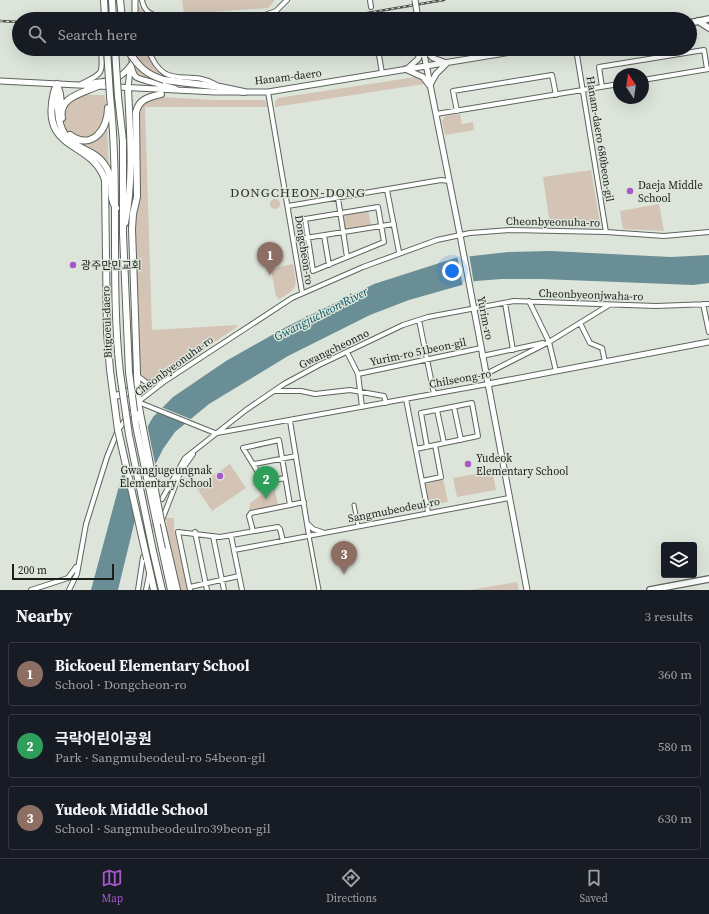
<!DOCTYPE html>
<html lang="en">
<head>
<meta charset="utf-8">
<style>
  :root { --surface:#171b24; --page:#242831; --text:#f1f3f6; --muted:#9ea1a6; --line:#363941; --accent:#a558ca }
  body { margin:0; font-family:"Source Serif 4","Noto Sans KR",serif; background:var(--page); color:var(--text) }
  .controls { position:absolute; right:12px; bottom:12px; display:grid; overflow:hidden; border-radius:4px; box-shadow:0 4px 16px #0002 }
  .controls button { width:36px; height:36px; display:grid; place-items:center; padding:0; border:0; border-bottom:1px solid var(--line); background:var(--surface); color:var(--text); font:20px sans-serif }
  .compass { position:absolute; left:613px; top:68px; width:36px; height:36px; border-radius:50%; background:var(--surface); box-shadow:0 4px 16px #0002; rotate:347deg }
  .scale { position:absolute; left:12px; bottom:10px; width:102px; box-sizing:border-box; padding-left:4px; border:2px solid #1b1e1a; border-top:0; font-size:11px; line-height:14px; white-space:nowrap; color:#1b1e1a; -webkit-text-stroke:3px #dde5db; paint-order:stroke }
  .you { position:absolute; left:452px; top:271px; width:14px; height:14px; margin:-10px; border:3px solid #fff; border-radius:50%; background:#1a73e8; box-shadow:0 0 0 6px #1a73e833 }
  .badge { display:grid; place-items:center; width:26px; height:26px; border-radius:50%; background:var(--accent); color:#fff; font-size:13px; font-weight:700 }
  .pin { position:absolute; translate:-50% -33px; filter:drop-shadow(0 1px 2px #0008) }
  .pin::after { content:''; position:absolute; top:21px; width:14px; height:12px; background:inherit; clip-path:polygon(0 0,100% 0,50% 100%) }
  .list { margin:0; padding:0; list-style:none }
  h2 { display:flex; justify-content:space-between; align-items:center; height:52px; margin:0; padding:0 16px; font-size:17px }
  h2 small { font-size:13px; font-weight:400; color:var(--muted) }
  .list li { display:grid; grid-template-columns:26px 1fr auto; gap:12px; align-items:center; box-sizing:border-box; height:64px; margin:0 8px 8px; padding:0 8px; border:1px solid var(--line); border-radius:4px }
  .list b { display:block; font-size:15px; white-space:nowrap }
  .list p { margin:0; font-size:13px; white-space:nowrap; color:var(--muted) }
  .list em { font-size:13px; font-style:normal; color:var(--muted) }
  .icon { flex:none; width:22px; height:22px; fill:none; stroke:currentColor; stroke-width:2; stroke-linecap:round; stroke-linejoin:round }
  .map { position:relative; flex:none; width:709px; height:590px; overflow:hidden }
  .search { position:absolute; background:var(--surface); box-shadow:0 4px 16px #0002; left:12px; right:12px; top:12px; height:44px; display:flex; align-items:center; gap:10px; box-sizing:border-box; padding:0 14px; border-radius:22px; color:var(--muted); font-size:15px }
  .sheet { height:268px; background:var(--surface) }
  nav { display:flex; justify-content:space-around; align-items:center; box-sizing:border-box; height:56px; border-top:1px solid var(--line); background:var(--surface); font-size:11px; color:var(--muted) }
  nav a { display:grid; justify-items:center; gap:2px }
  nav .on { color:var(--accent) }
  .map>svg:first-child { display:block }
  .green { fill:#d3c4b5 }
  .water { fill:#698e95 }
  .pier { fill:#dde5db }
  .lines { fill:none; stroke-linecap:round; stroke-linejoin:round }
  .minor-tunnel { stroke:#b6bdb4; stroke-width:4; stroke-dasharray:4 2; stroke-linecap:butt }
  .pedestrian-casing { stroke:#5d655c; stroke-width:5 }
  .minor-casing { stroke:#5d655c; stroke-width:6 }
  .tertiary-casing { stroke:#5d655c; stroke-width:7 }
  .secondary-casing { stroke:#5d655c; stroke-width:8 }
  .trunk-casing { stroke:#5d655c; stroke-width:8 }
  .pedestrian { stroke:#fff; stroke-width:3 }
  .minor { stroke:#fff; stroke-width:4 }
  .tertiary { stroke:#fff; stroke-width:5 }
  .secondary { stroke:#fff; stroke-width:5.5 }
  .trunk { stroke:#fff; stroke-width:6 }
  .rail-casing { stroke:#4e524c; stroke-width:2.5 }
  .rail { stroke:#dde5db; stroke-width:1; stroke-dasharray:3; stroke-linecap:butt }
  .tertiary-bridge-casing { stroke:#5d655c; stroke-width:7; stroke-linecap:butt }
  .trunk-bridge-casing { stroke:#5d655c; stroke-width:8; stroke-linecap:butt }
  .tertiary-bridge { stroke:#fff; stroke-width:5 }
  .trunk-bridge { stroke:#fff; stroke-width:6 }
  .poi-dot { fill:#a558ca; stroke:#dde5db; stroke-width:1.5 }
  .labels { text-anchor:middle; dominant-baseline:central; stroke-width:3; stroke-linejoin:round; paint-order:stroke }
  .street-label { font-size:11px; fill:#1b1e1a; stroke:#dde5db }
  .poi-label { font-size:11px; fill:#1b1e1a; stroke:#dde5db; text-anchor:start }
  .water-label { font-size:12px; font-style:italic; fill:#005560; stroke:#dde5db }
  .quarter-label { font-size:13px; letter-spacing:1px; fill:#2b322a; stroke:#dde5db }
</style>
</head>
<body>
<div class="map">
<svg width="709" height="590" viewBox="0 0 709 590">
  <rect width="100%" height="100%" fill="#dde5db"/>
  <!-- green -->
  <path class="green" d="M182 0H275L268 8 184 14Z
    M137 7H140L144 13 153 19H138Z
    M138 49H147C151 61 155 71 167 76L166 78 156 80 137 76 135 71Z
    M416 77 423 80 424 84 275 107V102L278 98Z
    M84 95H104C106 99 106 104 106 110 107 150 56 142 63 113 64 109 66 105 68 101Z
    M160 97 214 100H264L266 101 267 107H145L152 330 237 325V327L158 380 150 382 141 374 137 306 139 301 136 292 134 220 138 112C141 101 150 99 160 97Z
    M460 114 462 124 473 122 474 130 445 135 442 121 445 116Z
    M107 125 109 169 96 151 82 142Z
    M591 170 600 223 597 227 550 225 543 177Z
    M270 204a5 5 0 1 1 10 0a5 5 0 1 1-10 0Z
    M659 204 664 231 623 229 620 211Z
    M368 210 371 225 347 230 345 228 344 214Z
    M293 264C297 288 299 287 278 300V296L276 297 271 269Z
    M230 464 246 488 212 511 196 487Z
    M492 471 496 490 457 497 453 478Z
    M443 479 448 502 434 504 429 501 426 484Z
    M273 482 278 505 249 511 250 503 261 495 258 489 262 484Z
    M166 518H174V530L188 590H180L167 532Z
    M517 582 519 590H469Z"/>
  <!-- water -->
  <path class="water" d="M551 251 671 257 709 255V283L693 285 542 279H502L476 281 409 300 370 315 288 356 209 404 175 432 163 449 151 473 135 520 118 590H91L123 471 153 417 173 397 226 361 288 326 374 284 455 258 508 252Z"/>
  <!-- pier -->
  <path class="pier" d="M469 254 474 284 463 287 457 255Z
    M161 407 193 420 188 424 157 411Z
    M147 424 156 468 136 525 124 467Z"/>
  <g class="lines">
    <!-- minor-tunnel -->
    <path class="minor-tunnel" d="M145 550 155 520"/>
    <defs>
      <path id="pedestrian" d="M354 505 358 525
        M309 536 319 590"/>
      <path id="minor" d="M142 0C144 12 151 15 162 17L265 15 276 11 287 0
        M370 0 371 7
        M373 16V19
        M148 49C165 94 187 67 217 85
        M378 49 382 73
        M576 49 606 232
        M643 80 709 69
        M81 84C103 73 103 75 101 49
        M602 87 599 67 704 50 707 69
        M268 92 302 292
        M457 111 453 91 552 75 556 95
        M436 114 619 84
        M387 190 399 252
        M338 198 347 257
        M288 206 441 180 449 181
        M378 207 384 242 313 271 305 219Z
        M324 235 329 265
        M293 240 394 224
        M529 301 549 342 556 371
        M505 303 513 350
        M703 304 709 332
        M419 320 434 394
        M580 323 590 343 602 348 605 362
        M347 352 358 374 362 407
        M482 356 543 343
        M358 374 481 348
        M486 374 549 342 609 305
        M138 376 147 383 163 381
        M274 391H301L315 394 350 390 384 396 386 403
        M406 399 428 512
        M138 402 165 381 292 298 363 267 437 240 470 233 511 230 606 232 664 236 709 232
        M138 402 215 433
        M454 407 461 440
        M437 410 444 443
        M290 421 309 536
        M217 433 488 384
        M416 449 478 436 472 403 421 413 427 447
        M254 464 296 456
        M422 481 441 477 435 445
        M162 499 185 458 246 410 284 384 319 365 403 325 428 317 514 301 656 306 709 304
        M290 505 304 502
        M162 520 181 471 193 454
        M308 524 313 529 322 532
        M253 531 249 516 251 513 290 505 279 440 243 448 264 482 285 478
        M195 532 207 590
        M213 536 224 590
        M231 536 242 590
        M234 550 509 498
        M190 587 239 576
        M31 590 68 578 76 567
        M69 590 77 574 86 524 107 457 118 430 134 408
        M138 590 143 557
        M146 590 149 575
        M190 590 178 532 220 537 278 527 280 529 283 541"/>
      <path id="tertiary" d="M135 0V19
        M423 49 460 235 527 590
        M424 49 433 58 444 62
        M132 60 134 49
        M131 65C132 70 133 74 136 77 139 80 169 86 176 89
        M408 68 418 59 422 50
        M405 69 423 77 429 85
        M0 81 215 92H268L529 49
        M87 84C107 80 118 83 131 65
        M430 85 436 74 447 63
        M128 88 130 70
        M488 384 709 342"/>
      <path id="secondary" d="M698 21 709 28
        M690 23 709 19
        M650 590 709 579"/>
      <path id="trunk" d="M104 0 105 19
        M112 0 113 19
        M120 0 122 19
        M164 80 220 87 244 92
        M57 84 54 92C61 107 55 122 66 136 78 152 99 148 109 173 114 185 108 197 116 208
        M57 84 60 94 61 104
        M54 92C39 153 92 139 105 180L107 332 110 370 118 430
        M110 96C120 188 110 281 120 373
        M118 96 123 141V234L129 372
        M62 118C58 97 83 93 98 86
        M70 135C92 151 108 129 108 108
        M125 223C134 179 130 132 128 88
        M114 396 125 394 134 386
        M140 413 138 402 132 229 133 214 137 197 136 112C139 99 149 97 161 94
        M161 521 177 590
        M162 549 171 590
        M153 551 162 590
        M147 559 154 590"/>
    </defs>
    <!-- pedestrian casing -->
    <use href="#pedestrian" class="pedestrian-casing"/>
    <!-- minor casing -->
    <use href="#minor" class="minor-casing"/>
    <!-- tertiary casing -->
    <use href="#tertiary" class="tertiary-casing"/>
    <!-- secondary casing -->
    <use href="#secondary" class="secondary-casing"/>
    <!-- trunk casing -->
    <use href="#trunk" class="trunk-casing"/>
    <!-- pedestrian -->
    <use href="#pedestrian" class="pedestrian"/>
    <!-- minor -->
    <use href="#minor" class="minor"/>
    <!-- tertiary -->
    <use href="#tertiary" class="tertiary"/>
    <!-- secondary -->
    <use href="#secondary" class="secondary"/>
    <!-- trunk -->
    <use href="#trunk" class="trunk"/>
    <defs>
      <path id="rail" d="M332 19 444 0
        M0 21 19 22"/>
    </defs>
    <!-- rail casing -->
    <use href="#rail" class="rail-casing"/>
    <!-- rail -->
    <use href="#rail" class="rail"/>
    <defs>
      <path id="tertiary-bridge" d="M415 0 418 19"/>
      <path id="trunk-bridge" d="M107 49 110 96
        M115 49 118 96
        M127 49C138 66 145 74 164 80
        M129 372 136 426 162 549
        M120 373 129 435 153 551
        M140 413 161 521
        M118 430 147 559"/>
    </defs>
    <!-- tertiary-bridge casing -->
    <use href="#tertiary-bridge" class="tertiary-bridge-casing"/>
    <!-- trunk-bridge casing -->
    <use href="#trunk-bridge" class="trunk-bridge-casing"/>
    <!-- tertiary-bridge -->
    <use href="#tertiary-bridge" class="tertiary-bridge"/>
    <!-- trunk-bridge -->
    <use href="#trunk-bridge" class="trunk-bridge"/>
  </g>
  <!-- markers -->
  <g class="poi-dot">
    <circle cx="630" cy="191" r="4"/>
    <circle cx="73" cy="265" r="4"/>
    <circle cx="468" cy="464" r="4"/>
    <circle cx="220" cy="476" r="4"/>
  </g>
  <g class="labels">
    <!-- street labels -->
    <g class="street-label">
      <text transform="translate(288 77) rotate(-7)">Hanam-daero</text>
      <text transform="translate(600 139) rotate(81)">Hanam-daero 680beon-gil</text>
      <text transform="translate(553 222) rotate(1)">Cheonbyeonuha-ro</text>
      <text transform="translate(304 250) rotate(81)">Dongcheon-ro</text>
      <text transform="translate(591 295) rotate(2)">Cheonbyeonjwaha-ro</text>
      <text transform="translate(485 318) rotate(79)">Yurim-ro</text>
      <text transform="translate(107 322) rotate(-92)">Bitgoeul-daero</text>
      <text transform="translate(334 349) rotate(-26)">Gwangcheonno</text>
      <text transform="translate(418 352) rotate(-12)">Yurim-ro 51beon-gil</text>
      <text transform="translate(174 366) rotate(-36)">Cheonbyeonuha-ro</text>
      <text transform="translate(460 379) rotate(-10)">Chilseong-ro</text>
      <text transform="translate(394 510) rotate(-11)">Sangmubeodeul-ro</text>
    </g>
    <!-- poi labels -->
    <g class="poi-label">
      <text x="638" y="185">Daeja Middle<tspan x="638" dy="13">School</tspan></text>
      <text x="81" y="265">광주만민교회</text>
      <text x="476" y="458">Yudeok<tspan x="476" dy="13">Elementary School</tspan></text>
      <text x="212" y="470" text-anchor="end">Gwangjugeungnak<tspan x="212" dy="13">Elementary School</tspan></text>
    </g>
    <!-- water labels -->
    <g class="water-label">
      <text transform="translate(321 314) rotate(-27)">Gwangjucheon River</text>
    </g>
    <!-- quarter labels -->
    <g class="quarter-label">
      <text x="298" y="192">DONGCHEON-DONG</text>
    </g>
  </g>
</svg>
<div class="controls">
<button><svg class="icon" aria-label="layers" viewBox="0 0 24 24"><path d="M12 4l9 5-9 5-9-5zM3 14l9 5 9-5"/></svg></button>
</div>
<svg class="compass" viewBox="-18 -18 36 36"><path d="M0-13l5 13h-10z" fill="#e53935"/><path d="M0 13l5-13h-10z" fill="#9ea1a6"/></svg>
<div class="scale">200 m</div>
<div class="you"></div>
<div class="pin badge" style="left:270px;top:275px;background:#8d6e63">1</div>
<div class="pin badge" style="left:266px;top:499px;background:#2e9e5b">2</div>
<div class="pin badge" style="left:344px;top:574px;background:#8d6e63">3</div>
<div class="search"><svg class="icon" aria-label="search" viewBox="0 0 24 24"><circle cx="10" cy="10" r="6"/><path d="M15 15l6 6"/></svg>Search here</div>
</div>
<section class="sheet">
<h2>Nearby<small>3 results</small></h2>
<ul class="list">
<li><span class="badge" style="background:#8d6e63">1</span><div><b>Bickoeul Elementary School</b><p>School · Dongcheon-ro</p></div><em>360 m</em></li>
<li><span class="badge" style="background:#2e9e5b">2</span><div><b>극락어린이공원</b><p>Park · Sangmubeodeul-ro 54beon-gil</p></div><em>580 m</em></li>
<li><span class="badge" style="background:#8d6e63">3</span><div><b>Yudeok Middle School</b><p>School · Sangmubeodeulro39beon-gil</p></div><em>630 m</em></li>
</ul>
</section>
<nav>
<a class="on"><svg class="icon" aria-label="map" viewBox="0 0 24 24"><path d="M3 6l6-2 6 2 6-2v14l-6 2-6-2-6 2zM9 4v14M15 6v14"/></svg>Map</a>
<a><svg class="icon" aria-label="directions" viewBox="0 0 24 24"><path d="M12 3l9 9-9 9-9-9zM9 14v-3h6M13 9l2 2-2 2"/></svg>Directions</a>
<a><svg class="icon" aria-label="saved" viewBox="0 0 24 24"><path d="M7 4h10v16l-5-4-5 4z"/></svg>Saved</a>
</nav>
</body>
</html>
